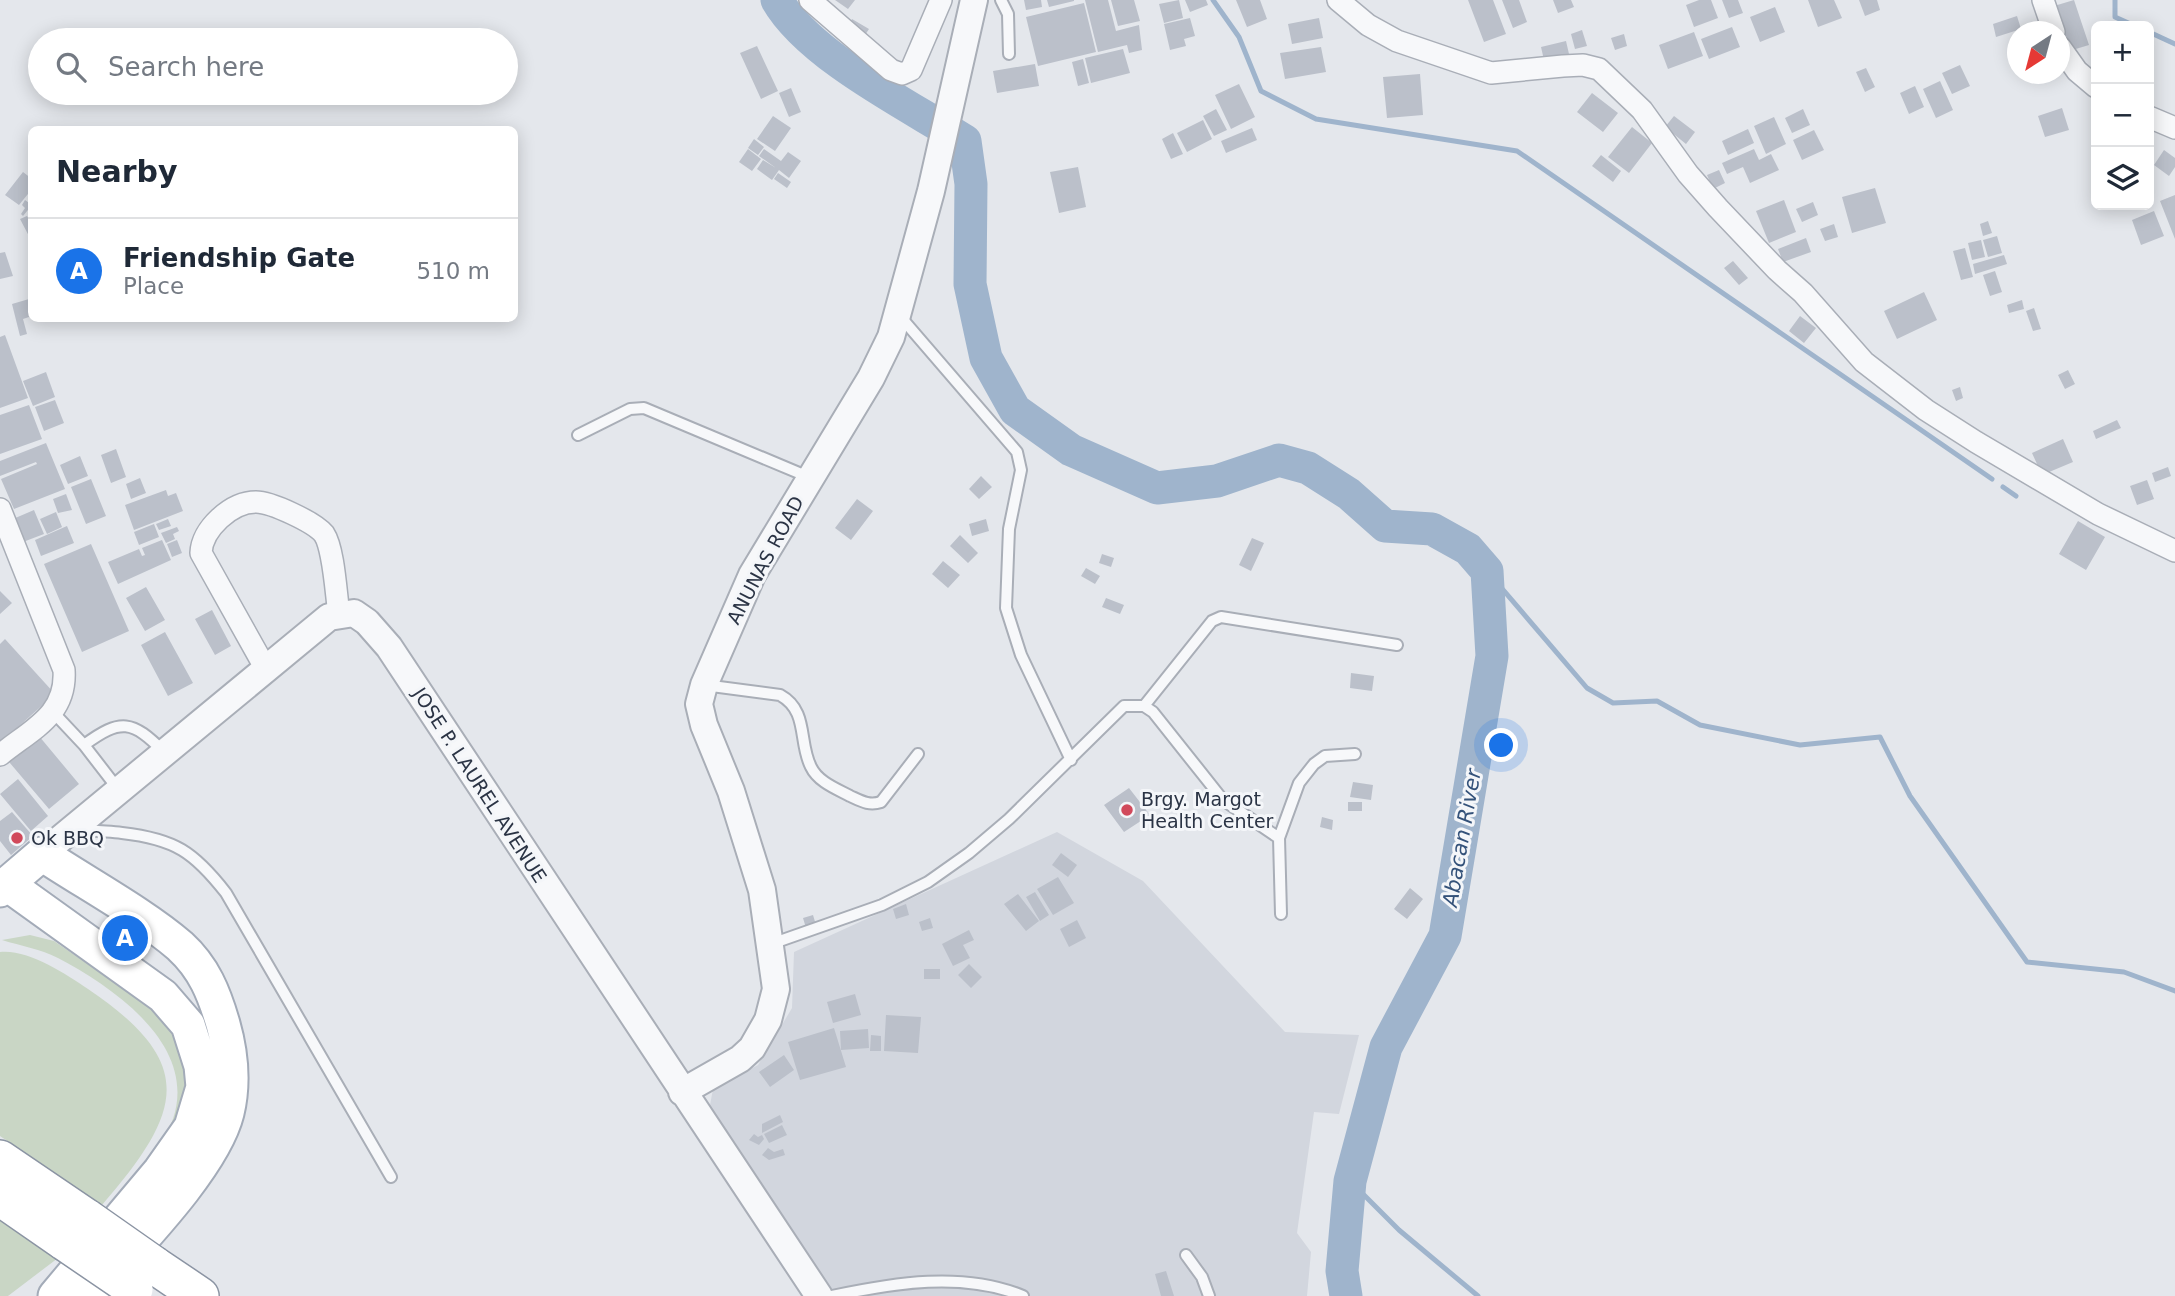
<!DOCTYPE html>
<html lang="en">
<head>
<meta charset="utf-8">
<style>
  :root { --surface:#fff; --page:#f6f6f7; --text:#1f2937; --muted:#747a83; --line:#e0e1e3; --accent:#1a73e8 }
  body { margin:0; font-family:"DejaVu Sans",sans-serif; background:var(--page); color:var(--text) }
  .controls { position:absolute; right:21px; top:21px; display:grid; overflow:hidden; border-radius:10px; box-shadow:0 4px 18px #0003 }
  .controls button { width:63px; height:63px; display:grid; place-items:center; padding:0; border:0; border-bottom:2px solid var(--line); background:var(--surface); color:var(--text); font:35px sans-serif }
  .compass { position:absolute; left:2007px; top:21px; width:63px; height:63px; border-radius:50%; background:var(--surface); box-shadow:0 4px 18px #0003; rotate:216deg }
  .you { position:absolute; left:1502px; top:746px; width:24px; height:24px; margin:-18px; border:5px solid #fff; border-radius:50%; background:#1a73e8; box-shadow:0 0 0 10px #1a73e833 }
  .badge { display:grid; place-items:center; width:46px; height:46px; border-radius:50%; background:var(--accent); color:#fff; font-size:23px; font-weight:700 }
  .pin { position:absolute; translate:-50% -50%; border:4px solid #fff; box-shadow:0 2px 7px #0006 }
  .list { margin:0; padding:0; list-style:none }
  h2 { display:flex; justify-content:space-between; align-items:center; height:91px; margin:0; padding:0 28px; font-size:30px }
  h2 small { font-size:23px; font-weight:400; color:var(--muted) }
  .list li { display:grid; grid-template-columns:46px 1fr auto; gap:21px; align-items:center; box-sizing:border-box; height:105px; padding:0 28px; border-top:2px solid var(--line) }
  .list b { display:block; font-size:26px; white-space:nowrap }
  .list p { margin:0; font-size:23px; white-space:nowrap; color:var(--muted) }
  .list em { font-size:23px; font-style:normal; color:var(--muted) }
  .icon { flex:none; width:38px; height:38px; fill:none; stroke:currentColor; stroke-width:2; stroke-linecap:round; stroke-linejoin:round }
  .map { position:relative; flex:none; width:2175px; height:1296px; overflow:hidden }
  .search { position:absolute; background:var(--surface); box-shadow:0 4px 18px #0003; left:28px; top:28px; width:490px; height:77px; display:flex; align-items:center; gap:18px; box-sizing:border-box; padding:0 24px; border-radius:38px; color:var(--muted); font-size:26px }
  .panel { position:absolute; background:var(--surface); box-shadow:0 4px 18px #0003; left:28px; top:126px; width:490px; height:196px; border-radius:10px }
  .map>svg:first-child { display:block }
  .built { fill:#d2d6de }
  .green { fill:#c9d6c5 }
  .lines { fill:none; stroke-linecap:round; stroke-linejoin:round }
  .stream { stroke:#9fb4cc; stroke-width:5 }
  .river { stroke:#9fb4cc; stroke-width:33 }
  .building { fill:#bbc0ca }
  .service-casing { stroke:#a9aeb7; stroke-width:14 }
  .minor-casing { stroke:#a9aeb7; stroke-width:24 }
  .tertiary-casing { stroke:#a9aeb7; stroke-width:30 }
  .primary-casing { stroke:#a3abb8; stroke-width:37 }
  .motorway-casing { stroke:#8b94a3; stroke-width:40 }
  .service { stroke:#f7f8fa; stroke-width:10 }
  .minor { stroke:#f7f8fa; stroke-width:21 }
  .tertiary { stroke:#f7f8fa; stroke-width:26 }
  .primary { stroke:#fff; stroke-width:33 }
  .motorway { stroke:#fff; stroke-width:37 }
  .motorway-bridge-casing { stroke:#8b94a3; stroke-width:40; stroke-linecap:butt }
  .motorway-bridge { stroke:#fff; stroke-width:37 }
  .poi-dot { fill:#d1495b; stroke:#f4f6f9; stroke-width:2.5 }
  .labels { text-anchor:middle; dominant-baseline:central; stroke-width:6; stroke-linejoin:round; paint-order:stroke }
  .street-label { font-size:19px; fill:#2b3445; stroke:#f4f6f9 }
  .poi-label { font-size:19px; fill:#2b3445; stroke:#f4f6f9; text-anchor:start }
  .water-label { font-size:21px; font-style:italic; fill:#34527a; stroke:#f4f6f9 }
</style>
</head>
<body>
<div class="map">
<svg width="2175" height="1296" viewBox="0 0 2175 1296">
  <rect width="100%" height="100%" fill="#e4e7ec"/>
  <!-- built -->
  <path class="built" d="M1057 832 1143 881 1285 1032 1359 1035 1339 1114 1314 1112 1297 1233 1311 1252 1307 1296H835L708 1116 713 1089 758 1065 792 1008 794 952Z"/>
  <!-- green -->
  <path class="green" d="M30 935 54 941 146 1004 169 1026 187 1072V1108L154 1151C161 1141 169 1130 173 1119 198 1045 113 987 58 958 41 949 21 946 2 940Z
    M0 952C28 949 66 974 88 989 199 1064 182 1112 102 1205L0 1136Z
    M0 1218 58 1258 8 1296H0Z"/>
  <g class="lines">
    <!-- stream -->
    <path class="stream" d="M1213 0 1239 37 1261 91 1316 119 1517 151 1992 479
      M2115 0V17L2135 26
      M2149 32 2175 44
      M2003 487 2016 496
      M1487 571 1587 688 1613 703 1657 701 1700 725 1800 745 1880 737 1910 796 2027 962 2124 972 2175 991
      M1350 1181 1399 1230 1478 1296"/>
    <!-- river -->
    <path class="river" d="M777 0C809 56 910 106 965 141L971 184 970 284 986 358 1015 410 1071 450 1157 488 1217 481 1279 460 1308 468 1349 494 1385 526 1432 529 1468 549 1487 571 1492 656 1445 936 1386 1047 1350 1181 1342 1271 1346 1296"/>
  </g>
  <!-- building -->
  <path class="building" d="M835 0H855L848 9Z
    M1024 0H1041L1042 7 1026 10Z
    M1047 0H1074V1L1049 7Z
    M1085 0H1108L1116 31 1139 25 1142 50 1129 53 1127 45 1098 52Z
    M1111 0H1134L1140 21 1118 26Z
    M1179 0 1183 18 1164 23 1159 4Z
    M1185 0H1206L1208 5 1190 12Z
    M1236 0H1260L1267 19 1247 27Z
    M1468 0H1493L1506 34 1484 42Z
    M1502 0H1519L1527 22 1513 28Z
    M1553 0H1571L1574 7 1558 13Z
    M1699 0H1711L1718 18 1694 27 1686 5Z
    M1722 0H1738L1743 13 1729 18Z
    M1808 0H1834L1842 18 1818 27Z
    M1859 0H1877L1880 10 1865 16Z
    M2074 0 2089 45 2069 51 2054 6Z
    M1084 3 1096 52 1038 66 1026 17Z
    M1775 7 1785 32 1760 42 1750 17Z
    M2017 16 2021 29 1996 37 1993 24Z
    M1190 18 1195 36 1184 39 1186 46 1170 50 1164 24Z
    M1319 18 1323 38 1292 44 1288 24Z
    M852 19 869 29 863 38 847 29Z
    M1732 27 1740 47 1709 59 1701 39Z
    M1582 30 1587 46 1575 49 1571 34Z
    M1694 32 1703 56 1668 69 1659 45Z
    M1624 34 1627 46 1615 50 1611 38Z
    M1566 41 1569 54 1544 60 1541 47Z
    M757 46 778 91 761 99 740 53Z
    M1321 47 1326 72 1285 79 1280 53Z
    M1123 49 1130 73 1091 83 1085 58Z
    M1083 59 1089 83 1078 86 1072 62Z
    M1035 64 1039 86 997 93 993 71Z
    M1960 65 1970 86 1952 94 1942 73Z
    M1866 68 1875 87 1865 92 1856 72Z
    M1420 74 1423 115 1387 118 1383 77Z
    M1940 81 1953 110 1936 118 1923 89Z
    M1239 84 1255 117 1231 129 1215 95Z
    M1915 86 1924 107 1909 114 1900 93Z
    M791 88 801 112 789 117 779 93Z
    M1592 93 1618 113 1603 132 1577 112Z
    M2062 108 2069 130 2045 137 2038 116Z
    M1216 109 1227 130 1214 136 1203 116Z
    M1803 109 1810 125 1792 133 1785 118Z
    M773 116 791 128 775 151 757 139Z
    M1674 116 1695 132 1686 144 1665 127Z
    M1774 117 1786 144 1766 154 1754 126Z
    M1203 120 1212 139 1187 152 1177 133Z
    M1632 127 1652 143 1629 173 1608 157Z
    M1252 128 1257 140 1226 153 1221 141Z
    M1748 129 1754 143 1728 155 1722 141Z
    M1814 130 1824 150 1802 160 1793 140Z
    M1173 133 1183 154 1171 159 1162 139Z
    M754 139 764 147 758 155 748 148Z
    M748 149 761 159 752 171 739 162Z
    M764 149 781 161 788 152 801 161 789 178 779 170 772 180 757 169 763 160 776 168 759 156Z
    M1754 149 1759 160 1771 154 1779 170 1750 183 1743 167 1727 174 1722 163Z
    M2164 150 2175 158V167L2169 176 2154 165Z
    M1601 155 1621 171 1613 182 1592 166Z
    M1078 167 1086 207 1059 213 1050 172Z
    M1719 170 1725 183 1713 189 1707 175Z
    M23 172 32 179V189L19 205 5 195Z
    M778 173 791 182 787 188 774 179Z
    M1875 188 1886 223 1852 233 1842 197Z
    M2175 195V239L2160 201Z
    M25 200 32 205 23 216 21 214 25 208 22 205Z
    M1784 200 1796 232 1769 243 1756 211Z
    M1813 202 1818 215 1802 222 1796 209Z
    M2154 211 2164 236 2141 245 2132 220Z
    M27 216 32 224 30 238 20 219Z
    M1988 221 1992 233 1983 236 1980 224Z
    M1834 224 1838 237 1825 241 1820 229Z
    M1997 236 2002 253 1988 257 1983 240Z
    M1806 238 1811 252 1783 262 1778 249Z
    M1981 240 1985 257 1972 260 1968 243Z
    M1965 248 1973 277 1961 280 1953 251Z
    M5 252 13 276 0 279V253Z
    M2004 255 2007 264 1975 274 1973 264Z
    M1733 261 1748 278 1739 285 1724 268Z
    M1995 271 2002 292 1990 296 1983 275Z
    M1924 292 1937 320 1897 339 1884 311Z
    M29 299 32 316 23 319 27 334 20 336 12 304Z
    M2022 300 2024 309 2009 313 2007 305Z
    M2034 308 2041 329 2033 331 2026 311Z
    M1800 316 1816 328 1804 343 1789 331Z
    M5 335 28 398 0 408V337Z
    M2068 370 2075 384 2065 389 2058 375Z
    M46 372 55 397 33 406 23 381Z
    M1960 387 1963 398 1956 401 1952 390Z
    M55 400 64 423 44 431 35 407Z
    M29 405 42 439 0 454V415Z
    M2117 420 2121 428 2096 439 2093 431Z
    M2063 439 2073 462 2042 475 2032 453Z
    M46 443 65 489 14 509 1 479 37 464 36 462 0 476V461Z
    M116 449 126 477 111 483 101 455Z
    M80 456 88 476 68 484 60 465Z
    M2168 467 2171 476 2155 482 2152 473Z
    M981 476 992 487 979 499 969 489Z
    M140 478 146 493 131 499 126 484Z
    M91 479 106 516 86 524 71 487Z
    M2147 480 2154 499 2137 505 2130 486Z
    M166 490 168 496 176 493 183 511 134 530 125 505Z
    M66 494 72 510 58 513 53 499Z
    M857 499 873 511 851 540 835 528Z
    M34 510 44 534 23 542 13 519Z
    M56 512 62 527 47 534 40 519Z
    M168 519 171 526 159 530 156 524Z
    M986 519 989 531 972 536 969 524Z
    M2078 521 2105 537 2086 570 2059 554Z
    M154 524 159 537 139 545 134 532Z
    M67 526 74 543 41 556 35 540Z
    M177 527 179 531 173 534 175 539 166 543 161 533Z
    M960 535 978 553 968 563 950 546Z
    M1252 538 1264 543 1251 571 1239 565Z
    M162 540 171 560 118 584 108 562 139 549 142 556 145 555 142 548Z
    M177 540 182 553 172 557 167 544Z
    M91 544 129 631 82 652 44 564Z
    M1102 554 1114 558 1111 567 1099 563Z
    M943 561 960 575 948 588 932 574Z
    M1086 568 1100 576 1095 584 1081 576Z
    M146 587 165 620 145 631 126 598Z
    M0 591 12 603 0 614Z
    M1106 598 1124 605 1120 614 1102 607Z
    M212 610 231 646 215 655 195 619Z
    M165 632 193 683 168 696 141 645Z
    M5 639 55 694 0 743V644Z
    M1351 673 1374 676 1372 691 1350 688Z
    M34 730 79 784 49 809 4 756Z
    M18 779 48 816 31 831 0 794Z
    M1353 782 1373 785 1371 800 1350 797Z
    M1129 788 1150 815 1124 832 1104 805Z
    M1348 802H1362V811H1348Z
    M12 812 33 836 11 855 0 841V821Z
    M1322 817 1333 820 1332 830 1320 827Z
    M1061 853 1077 865 1068 877 1052 865Z
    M1058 877 1074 903 1053 915 1037 889Z
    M1410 888 1423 899 1407 919 1394 909Z
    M1035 892 1049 915 1040 921 1026 897Z
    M1018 894 1039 921 1026 931 1004 904Z
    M906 904 909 915 896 919 893 909Z
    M813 915 816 925 806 928 803 918Z
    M132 917 142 924 117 959 107 951Z
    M930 918 933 928 922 931 919 922Z
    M1077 920 1086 938 1069 947 1060 929Z
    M969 930 974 940 963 945 970 958 953 966 942 944Z
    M969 964 982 977 971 988 958 975Z
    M924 969H940V979H924Z
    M855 994 861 1015 833 1023 827 1002Z
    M886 1015 921 1017 918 1053 884 1051Z
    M834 1028 846 1067 800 1080 788 1042Z
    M868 1029 869 1048 841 1050 840 1031Z
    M871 1035 881 1036V1051H870Z
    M784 1055 794 1070 770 1087 759 1072Z
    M780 1115 783 1122 762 1133V1124Z
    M782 1125 787 1135 769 1143 764 1134Z
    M754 1134 758 1137 762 1135 764 1139 759 1145 749 1140Z
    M768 1148 774 1152 783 1149 785 1155 769 1160 762 1155Z
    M1166 1271 1174 1296H1161L1155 1274Z"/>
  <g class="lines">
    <defs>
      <path id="service" d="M1001 0 1008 14 1009 54
        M899 315 1017 452 1021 470 1009 529 1006 608 1021 655 1071 760
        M578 435 630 409 644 408 811 478
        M704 685 780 695C809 711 798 742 811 767 818 782 837 789 850 796 861 801 869 806 881 802L918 754
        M1144 706 1212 621 1221 617 1397 645
        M53 712 84 745
        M118 789 84 745C121 718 132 720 164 752
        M79 828C94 832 107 831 122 833 175 839 194 852 226 893L391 1177
        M1281 914 1279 838 1299 783 1314 764 1325 756 1355 754
        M771 944 882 905 928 882 969 853 1009 819 1124 706H1144L1153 712 1223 800 1279 838
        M1186 1255 1202 1277 1209 1296
        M832 1296C893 1283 963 1271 1023 1296"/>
      <path id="minor" d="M810 0 891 70 902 74 911 70 941 0
        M1338 0 1368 25 1397 41 1491 73 1563 66 1583 65 1599 69 1642 110 1688 174 1718 208 1777 270 1803 293 1864 362 1926 410 1976 442 2098 514 2175 551
        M2043 0 2054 32
        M2060 47 2077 71 2096 87
        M2149 117 2175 128
        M0 509 64 670C67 715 32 729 0 755
        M267 671 201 553C202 529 231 502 256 502 271 502 314 522 324 534 334 549 336 595 339 614"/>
      <path id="tertiary" d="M42 854 329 617 354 613 367 622 389 647 819 1296
        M682 1092 740 1059 752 1048 768 1020 776 989 762 890 731 791 704 725 699 704 704 685 752 575 871 378 891 337 931 191 974 0"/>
      <path id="primary" d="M7 884 163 996 188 1025 201 1066 203 1087 191 1127 160 1171 55 1296
        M0 890 42 854C84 882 143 914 180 946 204 968 214 993 223 1024 231 1052 234 1084 227 1113 213 1169 130 1251 91 1296"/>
      <path id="motorway" d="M0 1159 87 1218
        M0 1197 65 1242
        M154 1265 200 1296"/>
    </defs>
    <!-- service casing -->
    <use href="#service" class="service-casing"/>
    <!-- minor casing -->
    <use href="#minor" class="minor-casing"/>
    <!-- tertiary casing -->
    <use href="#tertiary" class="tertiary-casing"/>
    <!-- primary casing -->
    <use href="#primary" class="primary-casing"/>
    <!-- motorway casing -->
    <use href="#motorway" class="motorway-casing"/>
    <!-- service -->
    <use href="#service" class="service"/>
    <!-- minor -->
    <use href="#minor" class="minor"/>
    <!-- tertiary -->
    <use href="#tertiary" class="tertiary"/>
    <!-- primary -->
    <use href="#primary" class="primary"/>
    <!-- motorway -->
    <use href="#motorway" class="motorway"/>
    <defs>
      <path id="motorway-bridge" d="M87 1218 154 1265
        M65 1242 134 1289"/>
    </defs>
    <!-- motorway-bridge casing -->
    <use href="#motorway-bridge" class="motorway-bridge-casing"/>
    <!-- motorway-bridge -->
    <use href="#motorway-bridge" class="motorway-bridge"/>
  </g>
  <!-- markers -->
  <g class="poi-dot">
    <circle cx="1127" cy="810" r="7"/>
    <circle cx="17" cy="838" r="7"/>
  </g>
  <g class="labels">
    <!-- street labels -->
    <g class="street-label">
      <text transform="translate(765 560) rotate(-62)">ANUNAS ROAD</text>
      <text transform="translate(480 785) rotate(57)">JOSE P. LAUREL AVENUE</text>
    </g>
    <!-- poi labels -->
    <g class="poi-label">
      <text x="1141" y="799">Brgy. Margot<tspan x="1141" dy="22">Health Center</tspan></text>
      <text x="31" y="838">Ok BBQ</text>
    </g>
    <!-- water labels -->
    <g class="water-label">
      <text transform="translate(1462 838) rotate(-80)">Abacan River</text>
    </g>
  </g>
</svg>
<div class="controls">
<button>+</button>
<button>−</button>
<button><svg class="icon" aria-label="layers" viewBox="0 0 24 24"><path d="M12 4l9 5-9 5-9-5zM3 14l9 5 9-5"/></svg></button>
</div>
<svg class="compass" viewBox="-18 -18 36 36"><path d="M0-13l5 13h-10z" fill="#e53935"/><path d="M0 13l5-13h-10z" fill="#747a83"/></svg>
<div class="you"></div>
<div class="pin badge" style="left:125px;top:938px">A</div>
<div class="search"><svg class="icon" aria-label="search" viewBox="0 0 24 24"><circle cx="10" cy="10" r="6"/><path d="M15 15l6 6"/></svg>Search here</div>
<section class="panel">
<h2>Nearby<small></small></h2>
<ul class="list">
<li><span class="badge">A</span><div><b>Friendship Gate</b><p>Place</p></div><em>510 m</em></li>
</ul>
</section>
</div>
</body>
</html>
